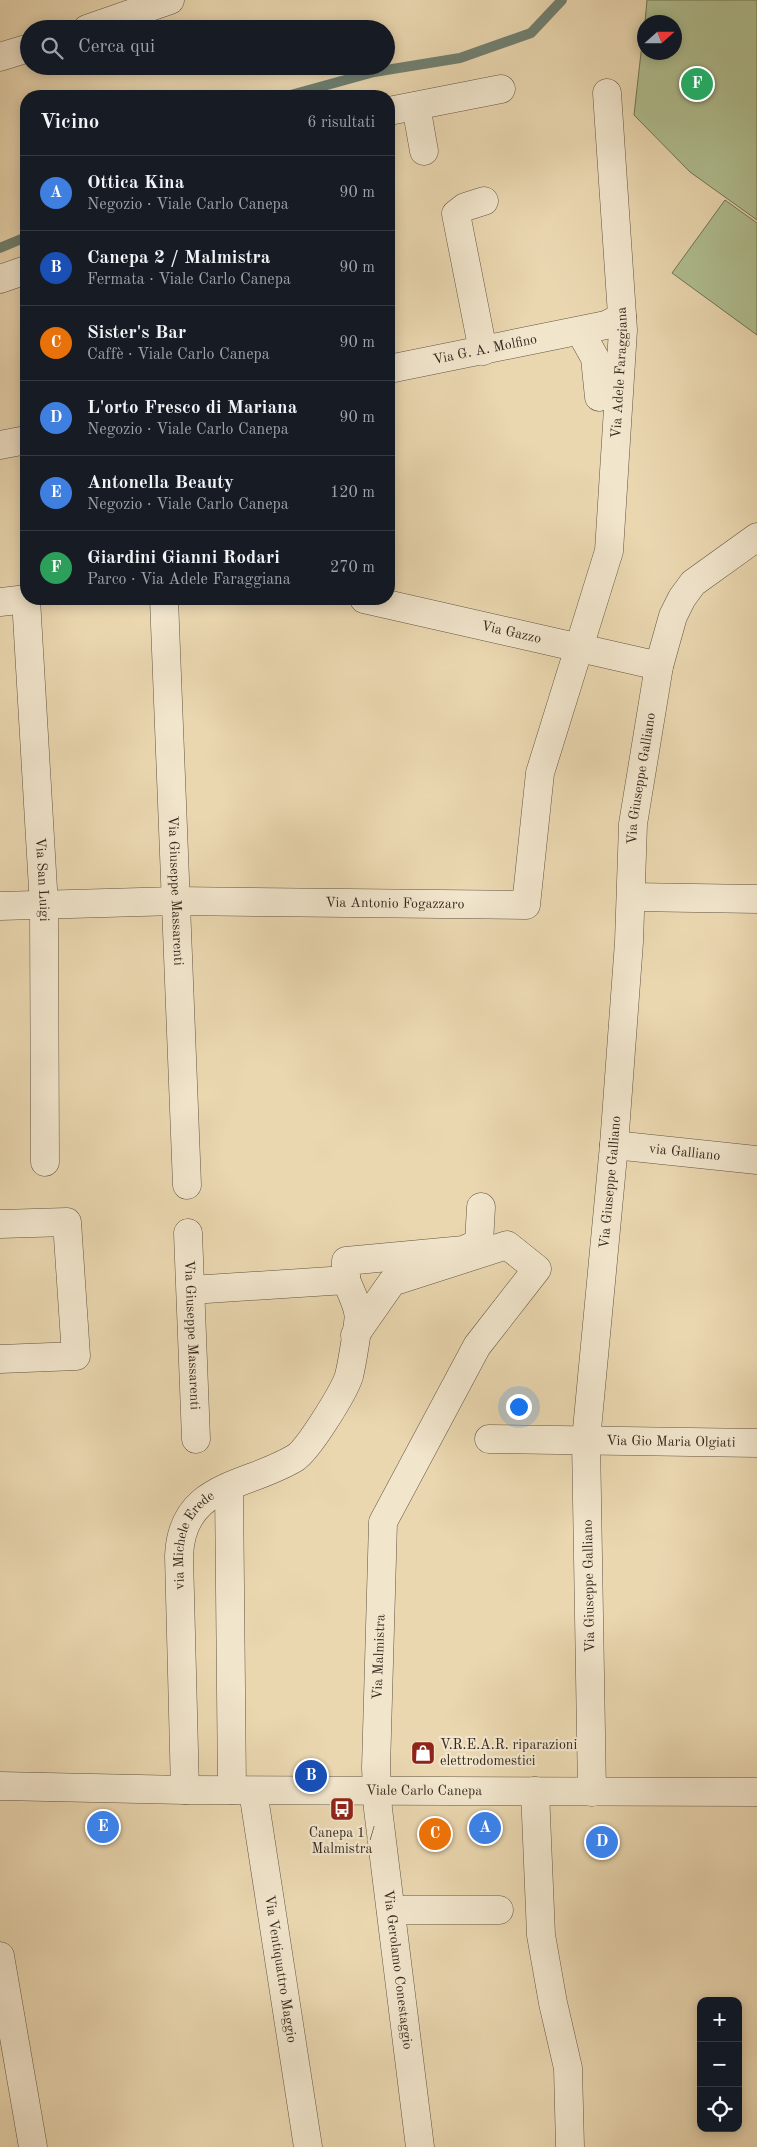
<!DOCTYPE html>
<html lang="it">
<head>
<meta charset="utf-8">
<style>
  :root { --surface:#171b24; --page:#242831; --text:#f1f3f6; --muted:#9ea1a6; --line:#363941; --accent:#c59692 }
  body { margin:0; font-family:"Old Standard TT",serif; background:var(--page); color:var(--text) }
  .controls { position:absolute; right:15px; bottom:15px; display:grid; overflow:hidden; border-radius:10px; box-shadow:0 2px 12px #0003 }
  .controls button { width:45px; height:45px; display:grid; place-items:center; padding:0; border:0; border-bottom:1px solid var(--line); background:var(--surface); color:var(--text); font:25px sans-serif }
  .compass { position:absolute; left:637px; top:15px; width:45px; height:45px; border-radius:50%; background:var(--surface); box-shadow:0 2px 12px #0003; rotate:69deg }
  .you { position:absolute; left:518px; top:1406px; width:18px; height:18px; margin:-12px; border:4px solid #fff; border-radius:50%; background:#1a73e8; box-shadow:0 0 0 8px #1a73e833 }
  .badge { display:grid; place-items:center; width:32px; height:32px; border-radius:50%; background:var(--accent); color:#fff; font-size:16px; font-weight:700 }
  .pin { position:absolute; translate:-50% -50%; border:2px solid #fff; box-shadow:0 1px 5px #0006 }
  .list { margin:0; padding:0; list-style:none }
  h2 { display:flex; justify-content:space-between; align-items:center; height:65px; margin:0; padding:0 20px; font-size:21px }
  h2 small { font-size:16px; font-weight:400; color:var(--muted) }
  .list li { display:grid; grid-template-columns:32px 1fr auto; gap:15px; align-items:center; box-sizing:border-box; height:75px; padding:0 20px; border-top:1px solid var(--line) }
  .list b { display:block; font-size:19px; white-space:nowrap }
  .list p { margin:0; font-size:16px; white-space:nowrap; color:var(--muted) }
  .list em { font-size:16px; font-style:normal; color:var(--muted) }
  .icon { flex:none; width:28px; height:28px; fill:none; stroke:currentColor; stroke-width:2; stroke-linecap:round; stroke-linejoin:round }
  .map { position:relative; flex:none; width:757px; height:2147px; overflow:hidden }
  .search { position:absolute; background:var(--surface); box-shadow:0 2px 12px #0003; left:20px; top:20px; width:375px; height:55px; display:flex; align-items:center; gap:12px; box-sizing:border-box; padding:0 18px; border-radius:28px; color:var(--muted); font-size:19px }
  .panel { position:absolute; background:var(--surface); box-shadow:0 2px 12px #0003; left:20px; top:90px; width:375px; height:515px; border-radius:20px }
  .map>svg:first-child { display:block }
  .green { fill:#b0bf91; stroke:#727457 }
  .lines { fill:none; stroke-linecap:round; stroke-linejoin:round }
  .stream { stroke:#708071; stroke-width:10 }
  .minor-casing { stroke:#625442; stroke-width:29 }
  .minor { stroke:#f1e5cc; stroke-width:28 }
  .labels { text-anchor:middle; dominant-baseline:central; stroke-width:4.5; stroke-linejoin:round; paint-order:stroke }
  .street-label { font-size:14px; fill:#34281d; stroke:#f1e5cc }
  .poi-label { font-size:14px; fill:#34281d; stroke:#f1e5cc; text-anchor:start }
</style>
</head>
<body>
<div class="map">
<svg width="757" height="2147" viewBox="0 0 757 2147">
  <rect width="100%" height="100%" fill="#ead7b0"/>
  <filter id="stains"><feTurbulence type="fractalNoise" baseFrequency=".004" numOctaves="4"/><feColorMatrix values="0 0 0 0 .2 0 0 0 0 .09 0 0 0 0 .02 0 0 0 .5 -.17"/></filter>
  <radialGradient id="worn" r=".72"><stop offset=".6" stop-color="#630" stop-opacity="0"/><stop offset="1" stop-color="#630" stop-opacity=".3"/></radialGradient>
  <!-- green -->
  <path class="green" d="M647 0H757V220L690 172 634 115 644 26V52H674V22H645Z
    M725 200 757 223V335L672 273Z"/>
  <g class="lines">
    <!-- stream -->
    <path class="stream" d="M287 96 374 72 460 58 531 33 562 0
      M0 248 26 237"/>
    <defs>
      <g id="minor">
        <path d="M87 29 170 0"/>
        <path d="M0 57 29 48"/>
        <path d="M416 106 424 151"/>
        <path d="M389 111 501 89"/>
        <path d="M0 279 26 270"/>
        <path d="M580 331 595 358 599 397"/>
        <path d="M483 351 456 214 465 207 484 201"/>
        <path id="s1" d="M389 369 606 325 622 317"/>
        <path d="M0 445 26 440"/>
        <path id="s2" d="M26 599 44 906 45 1162"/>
        <path id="s3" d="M164 599 187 1185"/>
        <path id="s4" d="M364 599 659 666"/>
        <path d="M0 602 27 599"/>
        <path d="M631 897 757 899"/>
        <path id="s5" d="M0 906 176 901 526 905 540 773 609 551 623 330 607 93"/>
        <path id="s6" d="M614 1145 757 1160"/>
        <path d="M0 1224 67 1222 76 1356 0 1359"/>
        <path id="s7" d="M188 1233 196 1439"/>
        <path d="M346 1280V1261L464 1250 479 1243 481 1207"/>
        <path id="s8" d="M355 1335 392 1282 507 1245 537 1269 477 1346 383 1522 376 1768 378 1809 420 2147"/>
        <path id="s9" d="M489 1439 757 1443"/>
        <path d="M229 1487 232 1790"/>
        <path id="s10" d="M0 1786 185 1790 757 1792"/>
        <path id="s11" d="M185 1790 179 1556C182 1483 245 1488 295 1458 308 1450 344 1392 349 1376 351 1368 360 1319 358 1312 356 1301 350 1290 346 1280L191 1290"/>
        <path id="s12" d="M253 1791 308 2147"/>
        <path d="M535 1791 541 1935 553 2003 568 2068 570 2147"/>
        <path id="s13" d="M592 1792 586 1440 614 1145 629 942 633 824 659 666 673 616 682 598 693 583 757 537"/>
        <path d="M391 1910H499"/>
        <path d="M0 1956 33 2147"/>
      </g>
    </defs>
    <!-- minor casing -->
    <use href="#minor" class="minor-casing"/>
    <!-- minor -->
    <use href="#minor" class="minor"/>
  </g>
  <!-- icons -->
  <defs>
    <symbol id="shop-square" viewBox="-11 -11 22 22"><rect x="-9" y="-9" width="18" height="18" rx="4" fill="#8f2418" stroke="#f1e5cc"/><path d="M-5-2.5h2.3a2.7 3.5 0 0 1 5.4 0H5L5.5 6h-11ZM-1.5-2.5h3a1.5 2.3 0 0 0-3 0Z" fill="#fff"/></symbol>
    <symbol id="bus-square" viewBox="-11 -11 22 22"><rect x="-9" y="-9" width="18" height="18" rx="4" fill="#8f2418" stroke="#f1e5cc"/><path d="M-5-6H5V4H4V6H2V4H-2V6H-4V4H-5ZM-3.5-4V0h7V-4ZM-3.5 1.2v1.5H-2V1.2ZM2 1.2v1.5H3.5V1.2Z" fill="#fff"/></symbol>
  </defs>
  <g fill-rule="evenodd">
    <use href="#shop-square" x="409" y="1739" width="28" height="28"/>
    <use href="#bus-square" x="328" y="1795" width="28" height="28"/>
  </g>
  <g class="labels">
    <!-- street labels -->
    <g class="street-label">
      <text stroke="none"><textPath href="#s1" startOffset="98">Via G. A. Molfino</textPath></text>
      <text stroke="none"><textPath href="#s5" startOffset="1070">Via Adele Faraggiana</textPath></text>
      <text stroke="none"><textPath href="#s4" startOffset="151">Via Gazzo</textPath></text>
      <text stroke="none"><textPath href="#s13" startOffset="1016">Via Giuseppe Galliano</textPath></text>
      <text stroke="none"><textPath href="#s2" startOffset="281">Via San Luigi</textPath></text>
      <text stroke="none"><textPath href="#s3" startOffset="292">Via Giuseppe Massarenti</textPath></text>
      <text stroke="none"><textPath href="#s5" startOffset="395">Via Antonio Fogazzaro</textPath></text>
      <text stroke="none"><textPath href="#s6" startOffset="71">via Galliano</textPath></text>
      <text stroke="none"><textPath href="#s13" startOffset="611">Via Giuseppe Galliano</textPath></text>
      <text stroke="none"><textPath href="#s7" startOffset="102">Via Giuseppe Massarenti</textPath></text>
      <text stroke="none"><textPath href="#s9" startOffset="182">Via Gio Maria Olgiati</textPath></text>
      <text stroke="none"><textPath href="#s11" startOffset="254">via Michele Erede</textPath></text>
      <text transform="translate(589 1586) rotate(-91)">Via Giuseppe Galliano</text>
      <text transform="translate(379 1657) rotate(-88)">Via Malmistra</text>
      <text stroke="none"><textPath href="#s10" startOffset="424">Viale Carlo Canepa</textPath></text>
      <text stroke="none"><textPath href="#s12" startOffset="180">Via Ventiquattro Maggio</textPath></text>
      <text stroke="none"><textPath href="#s8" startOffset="970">Via Gerolamo Conestaggio</textPath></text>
    </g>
    <!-- poi labels -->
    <g class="poi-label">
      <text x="440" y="1745">V.R.E.A.R. riparazioni<tspan x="440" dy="16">elettrodomestici</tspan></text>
      <text x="342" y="1833" text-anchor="middle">Canepa 1 /<tspan x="342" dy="16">Malmistra</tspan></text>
    </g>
  </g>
  <rect width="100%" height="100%" filter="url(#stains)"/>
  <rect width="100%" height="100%" fill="url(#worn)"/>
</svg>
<div class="controls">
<button>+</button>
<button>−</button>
<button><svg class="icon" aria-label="locate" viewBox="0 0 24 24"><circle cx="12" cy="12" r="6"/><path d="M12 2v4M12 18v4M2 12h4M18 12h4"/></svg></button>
</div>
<svg class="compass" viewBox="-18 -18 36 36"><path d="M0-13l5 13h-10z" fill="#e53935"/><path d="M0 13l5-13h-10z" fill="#9ea1a6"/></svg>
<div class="you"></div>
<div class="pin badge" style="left:485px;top:1828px;background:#3f7fe0">A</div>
<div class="pin badge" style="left:311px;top:1776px;background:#1a4fb4">B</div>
<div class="pin badge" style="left:435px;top:1834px;background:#e8710a">C</div>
<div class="pin badge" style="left:602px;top:1842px;background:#3f7fe0">D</div>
<div class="pin badge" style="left:103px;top:1827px;background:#3f7fe0">E</div>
<div class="pin badge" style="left:697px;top:84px;background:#2e9e5b">F</div>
<div class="search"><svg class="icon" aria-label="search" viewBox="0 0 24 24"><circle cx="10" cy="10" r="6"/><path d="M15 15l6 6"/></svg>Cerca qui</div>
<section class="panel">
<h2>Vicino<small>6 risultati</small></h2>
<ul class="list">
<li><span class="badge" style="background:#3f7fe0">A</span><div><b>Ottica Kina</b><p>Negozio · Viale Carlo Canepa</p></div><em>90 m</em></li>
<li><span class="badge" style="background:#1a4fb4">B</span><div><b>Canepa 2 / Malmistra</b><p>Fermata · Viale Carlo Canepa</p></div><em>90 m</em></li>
<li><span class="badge" style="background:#e8710a">C</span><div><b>Sister's Bar</b><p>Caffè · Viale Carlo Canepa</p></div><em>90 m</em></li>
<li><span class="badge" style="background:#3f7fe0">D</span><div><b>L'orto Fresco di Mariana</b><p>Negozio · Viale Carlo Canepa</p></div><em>90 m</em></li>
<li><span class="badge" style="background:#3f7fe0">E</span><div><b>Antonella Beauty</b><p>Negozio · Viale Carlo Canepa</p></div><em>120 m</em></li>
<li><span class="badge" style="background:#2e9e5b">F</span><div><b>Giardini Gianni Rodari</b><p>Parco · Via Adele Faraggiana</p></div><em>270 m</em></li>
</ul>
</section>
</div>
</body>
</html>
